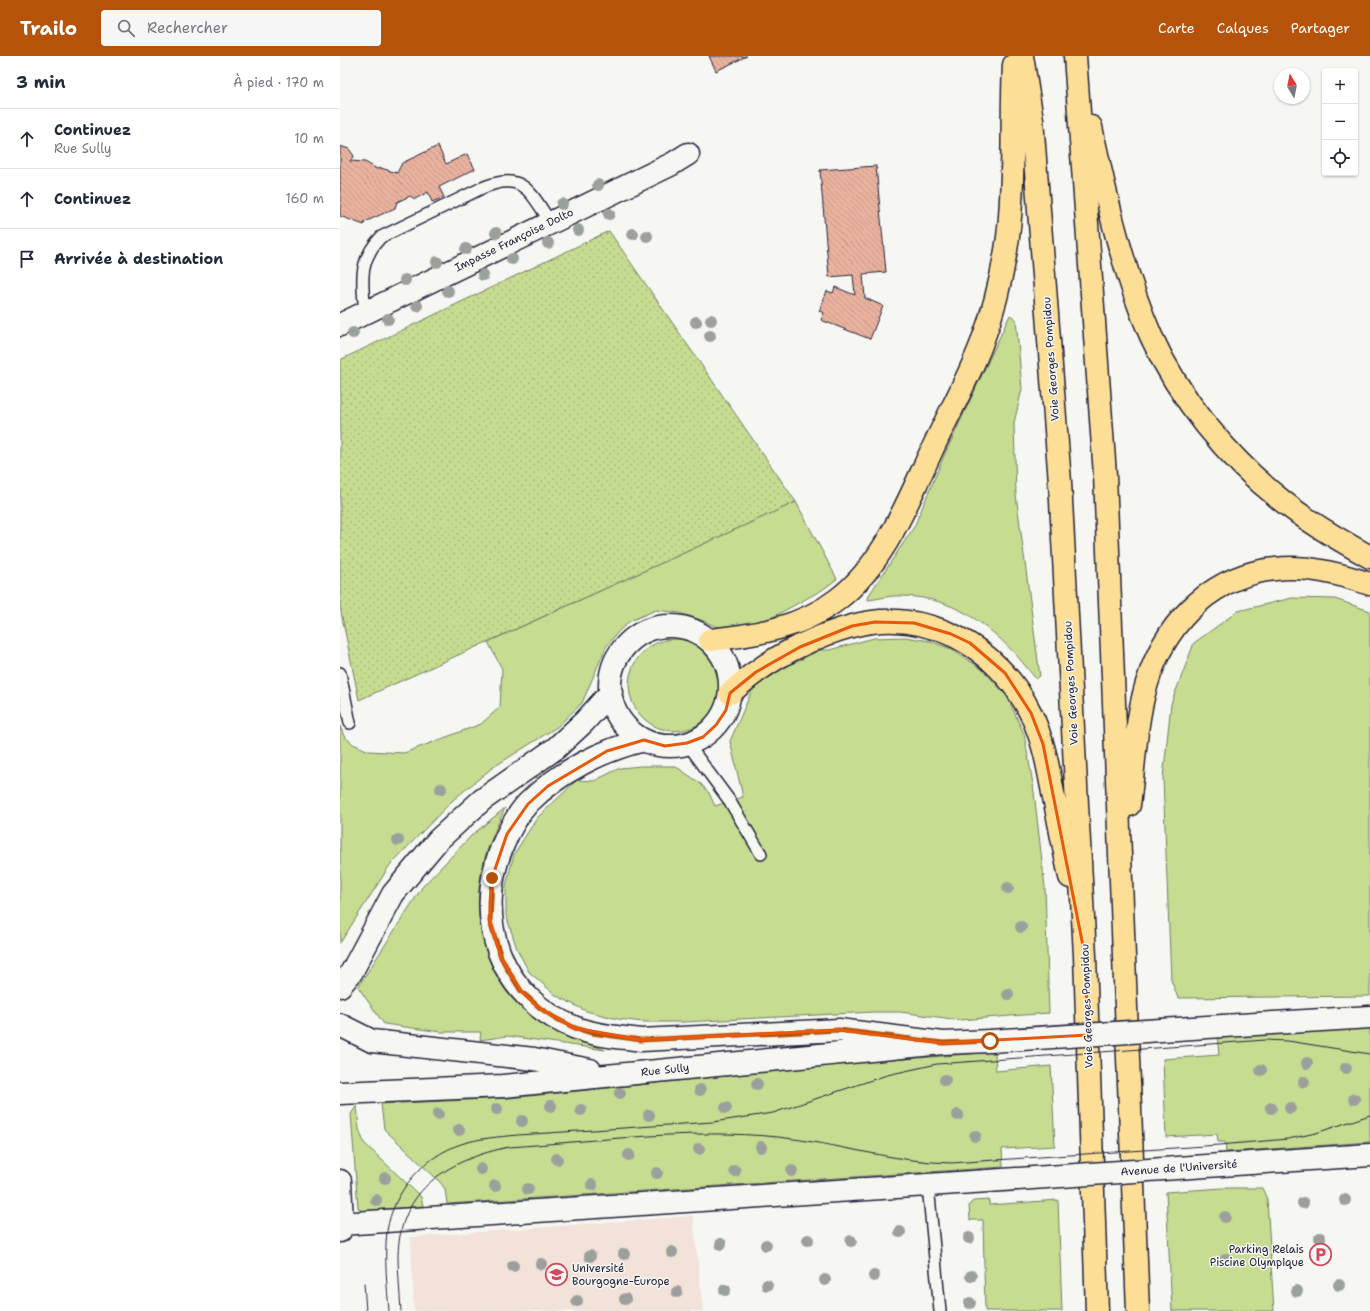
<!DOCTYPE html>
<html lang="fr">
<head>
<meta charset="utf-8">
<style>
  :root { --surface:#fff; --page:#f6f6f7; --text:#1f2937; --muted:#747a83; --line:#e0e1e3; --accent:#b45309 }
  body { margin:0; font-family:"Shantell Sans",sans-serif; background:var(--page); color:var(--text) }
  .controls { position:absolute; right:12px; top:12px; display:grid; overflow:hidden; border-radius:4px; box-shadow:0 1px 3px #0004 }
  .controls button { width:36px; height:36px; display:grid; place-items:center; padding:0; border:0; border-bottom:1px solid var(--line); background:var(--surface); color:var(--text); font:20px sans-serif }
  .compass { position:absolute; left:934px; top:12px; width:36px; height:36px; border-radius:50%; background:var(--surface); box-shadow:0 1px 3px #0004; rotate:350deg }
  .stop { position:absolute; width:12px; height:12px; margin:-9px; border:3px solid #b45309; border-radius:50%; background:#fff }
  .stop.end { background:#b45309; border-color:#fff; box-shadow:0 1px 4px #0008 }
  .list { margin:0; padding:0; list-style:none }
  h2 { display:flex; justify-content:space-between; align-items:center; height:52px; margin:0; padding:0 16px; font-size:17px }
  h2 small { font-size:13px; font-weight:400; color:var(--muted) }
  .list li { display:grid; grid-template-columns:26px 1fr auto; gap:12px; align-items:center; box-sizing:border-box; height:60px; padding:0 16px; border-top:1px solid var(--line) }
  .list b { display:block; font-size:15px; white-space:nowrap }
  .list p { margin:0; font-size:13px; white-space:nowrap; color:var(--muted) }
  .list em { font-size:13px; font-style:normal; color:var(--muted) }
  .icon { flex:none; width:22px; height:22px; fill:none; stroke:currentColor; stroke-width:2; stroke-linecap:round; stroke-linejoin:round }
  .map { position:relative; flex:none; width:1030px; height:1255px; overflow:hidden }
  header { display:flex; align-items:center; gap:24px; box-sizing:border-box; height:56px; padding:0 20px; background:var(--accent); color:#fff }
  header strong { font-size:19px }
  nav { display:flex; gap:22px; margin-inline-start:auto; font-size:14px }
  .search { width:280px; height:36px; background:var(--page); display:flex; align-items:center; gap:10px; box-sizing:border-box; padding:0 14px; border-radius:4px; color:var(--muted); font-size:15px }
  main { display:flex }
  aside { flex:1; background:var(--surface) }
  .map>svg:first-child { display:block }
  .built { fill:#f2e2d9 }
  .green { fill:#c5dc91; stroke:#747f66 }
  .garden { fill:url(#garden-dots); stroke:#747f66 }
  .building { fill:url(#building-back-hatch); stroke:#22223b }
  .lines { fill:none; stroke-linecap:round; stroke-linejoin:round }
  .lane-casing { stroke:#22223b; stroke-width:14 }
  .street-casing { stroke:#22223b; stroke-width:25 }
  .secondary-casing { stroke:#22223b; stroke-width:25 }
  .highway-casing { stroke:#22223b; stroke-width:25 }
  .lane { stroke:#f6f6f2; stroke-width:11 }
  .street { stroke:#f6f6f2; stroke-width:22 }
  .secondary { stroke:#f6f6f2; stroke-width:22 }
  .highway { stroke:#fcde96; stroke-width:22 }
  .tram { stroke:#22223b; stroke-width:1 }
  .secondary-bridge-casing { stroke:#22223b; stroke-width:25; stroke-linecap:butt }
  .secondary-bridge { stroke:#f6f6f2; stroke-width:22 }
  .tree { fill:#9ca09c }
  .route { stroke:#b45309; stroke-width:5 }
  .marked { fill:none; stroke:#e8590c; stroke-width:3; stroke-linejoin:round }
  .labels { text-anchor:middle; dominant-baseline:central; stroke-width:3; stroke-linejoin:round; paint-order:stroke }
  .street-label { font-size:11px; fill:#22223b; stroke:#f6f6f2 }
  .poi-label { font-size:11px; fill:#22223b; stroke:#f6f6f2; text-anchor:end }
</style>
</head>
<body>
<header>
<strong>Trailo</strong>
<div class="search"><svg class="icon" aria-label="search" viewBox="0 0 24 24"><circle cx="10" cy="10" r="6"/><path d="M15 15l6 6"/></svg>Rechercher</div>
<nav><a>Carte</a><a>Calques</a><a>Partager</a></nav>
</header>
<main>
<aside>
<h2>3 min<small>À pied · 170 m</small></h2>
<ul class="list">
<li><svg class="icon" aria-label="ahead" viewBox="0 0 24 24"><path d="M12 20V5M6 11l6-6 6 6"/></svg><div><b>Continuez</b><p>Rue Sully</p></div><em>10 m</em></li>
<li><svg class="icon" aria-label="ahead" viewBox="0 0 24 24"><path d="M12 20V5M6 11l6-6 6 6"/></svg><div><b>Continuez</b></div><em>160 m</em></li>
<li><svg class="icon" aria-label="arrive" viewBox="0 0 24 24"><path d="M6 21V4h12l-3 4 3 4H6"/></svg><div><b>Arrivée à destination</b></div></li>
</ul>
</aside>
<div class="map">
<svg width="1030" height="1255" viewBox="0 0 1030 1255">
  <defs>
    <pattern id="garden-dots" width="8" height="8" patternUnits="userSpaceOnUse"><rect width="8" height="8" fill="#c5dc91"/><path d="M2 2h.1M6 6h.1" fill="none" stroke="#a9bc7e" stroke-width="1.8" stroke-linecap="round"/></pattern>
    <pattern id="building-back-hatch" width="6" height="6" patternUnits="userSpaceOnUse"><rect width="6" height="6" fill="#e9b29e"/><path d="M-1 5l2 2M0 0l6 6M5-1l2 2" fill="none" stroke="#c89989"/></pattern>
  </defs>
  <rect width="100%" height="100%" fill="#f6f6f2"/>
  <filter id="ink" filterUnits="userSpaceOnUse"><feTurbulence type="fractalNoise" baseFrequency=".025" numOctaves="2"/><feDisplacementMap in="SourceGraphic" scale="8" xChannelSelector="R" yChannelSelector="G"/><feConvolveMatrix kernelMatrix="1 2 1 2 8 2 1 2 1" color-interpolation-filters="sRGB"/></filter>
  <g filter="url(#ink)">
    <!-- built -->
    <path class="built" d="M353 1160 363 1255H74L71 1181Z"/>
    <!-- green -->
    <path class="green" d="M670 259 676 263 682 333 674 367 676 439 700 620 696 623C661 578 622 541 561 540 551 539 539 543 528 544L529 539 574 471 604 400Z
      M456 446 497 523 482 534 433 561 422 566 388 573 374 570 364 565 340 557 316 554 290 565 278 576 266 591 242 647 217 671 152 712 113 744 50 809 0 887V670L4 680 13 688 29 695 64 697 141 668 160 651 162 613 148 586Z
      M952 542 995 543 1030 555V940L838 942 831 924 823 722 831 648 854 587 898 555Z
      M565 581 590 585 611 593 642 613 667 640 684 678 693 728 705 831 709 957 620 964 560 956H533L344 966H303L278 963 246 955 217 940 189 916 177 893 166 859V830L174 798 197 762 237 724 254 725 280 712 301 710H335L360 727 369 737 375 750 403 741 390 685 413 632 442 613 479 594H489L534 582Z
      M289 629a46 46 0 1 1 92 0a46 46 0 1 1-92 0Z
      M165 752C156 773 145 795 141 818 131 868 149 932 193 961 215 976 241 984 265 994L168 980 140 984 141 976H101L44 968 18 931 83 830 132 779Z
      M1030 970V1086L886 1096 885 1086H878L877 1078 826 1081 823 1003 879 999 877 980Z
      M655 996 656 1015 711 1010 715 1090 662 1093 663 1111 107 1148 105 1133 100 1126 44 1073 41 1048 170 1042 513 1007Z
      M17 1049 19 1073 24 1087 81 1141 83 1150 22 1155 18 1152 11 1058Z
      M882 1132H922L927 1143 934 1255H832L826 1136Z
      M649 1144V1149L718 1144 722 1255H645L643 1164H630L629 1149 633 1145Z"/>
    <!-- garden -->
    <path class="garden" d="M269 175 456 446 19 644 0 551V304Z"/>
    <!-- building -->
    <path class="building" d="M369 0H407L376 15Z
      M0 90 9 93 14 100 10 105 25 106 37 113 41 112 57 117 62 107 98 90 106 108 127 98 135 113 99 131 104 141 92 146 88 136 75 143 70 140 57 146 55 152 25 166 24 169 0 160Z
      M536 110 546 216 523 218 525 242 543 250 530 283 481 264 484 257 479 255 487 235 493 237 495 231 515 239 513 219 489 221 480 114Z"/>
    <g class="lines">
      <defs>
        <path id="lane" d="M25 257C22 226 18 205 41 181L142 132C183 114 190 136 211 167
          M0 617 10 667
          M347 687 389 744 421 798
          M588 1129 600 1255"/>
        <path id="street" d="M0 269 332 108 348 98"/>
        <path id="secondary" d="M270 630a60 60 0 1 1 120 0a60 60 0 1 1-120 0Z
          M304 684C262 694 219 716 188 747 177 759 168 776 162 791 133 863 160 943 236 972 256 980 279 981 301 984L499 974 603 987
          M0 930 11 917 53 838 98 784 142 744 216 692 244 666 271 636
          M0 969 32 985 194 1003 250 1014
          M883 970 1030 961
          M0 1037 163 1030 603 987 650 985
          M881 1109 1030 1099
          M0 1125 2 1168 0 1175
          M0 1168 648 1125"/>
        <path id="highway" d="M682 0 692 64 720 426 745 900 757 1255
          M735 0 765 419 798 1255
          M751 71C766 141 782 213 811 280 839 342 887 401 941 444 968 466 999 484 1030 501
          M370 584C415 579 461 572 498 543 544 508 567 447 591 396 607 361 627 325 641 289 654 255 663 217 668 181 675 124 671 66 674 9
          M390 637C399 630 407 622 416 616 443 596 479 579 512 570 584 550 658 590 690 656 703 682 708 710 713 737 719 765 724 793 730 821
          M789 749C795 706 795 659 810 618 830 562 875 519 935 513 967 509 1000 518 1030 528"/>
      </defs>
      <!-- lane casing -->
      <use href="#lane" class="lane-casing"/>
      <!-- street casing -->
      <use href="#street" class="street-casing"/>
      <!-- secondary casing -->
      <use href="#secondary" class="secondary-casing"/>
      <!-- highway casing -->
      <use href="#highway" class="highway-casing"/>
      <!-- lane -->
      <use href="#lane" class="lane"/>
      <!-- street -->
      <use href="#street" class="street"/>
      <!-- secondary -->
      <use href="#secondary" class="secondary"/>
      <!-- highway -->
      <use href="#highway" class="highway"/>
      <!-- tram -->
      <path class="tram" d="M24 1227 26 1255
        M49 1255C47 1229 44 1202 47 1175 53 1136 83 1101 121 1088 139 1082 159 1081 178 1079L373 1066 433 1057 547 1019 597 1008 925 984 948 985 1030 998
        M61 1255C60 1237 58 1218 58 1200 59 1133 110 1103 169 1091 258 1085 348 1072 438 1081 496 1087 552 1106 611 1107L879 1089 948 1083 976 1077 1030 1059"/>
      <defs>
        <path id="secondary-bridge" d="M650 985 883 970
          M648 1125 881 1109"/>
      </defs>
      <!-- secondary-bridge casing -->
      <use href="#secondary-bridge" class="secondary-bridge-casing"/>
      <!-- secondary-bridge -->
      <use href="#secondary-bridge" class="secondary-bridge"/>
    </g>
    <!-- trees -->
    <g class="tree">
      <circle cx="258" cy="129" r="6"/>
      <circle cx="222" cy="148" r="6"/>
      <circle cx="269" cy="158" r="6"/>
      <circle cx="238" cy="174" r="6"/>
      <circle cx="156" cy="177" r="6"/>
      <circle cx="293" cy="178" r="6"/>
      <circle cx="307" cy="180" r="6"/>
      <circle cx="208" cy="187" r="6"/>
      <circle cx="126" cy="193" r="6"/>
      <circle cx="172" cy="203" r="6"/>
      <circle cx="97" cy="206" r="6"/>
      <circle cx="143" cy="219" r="6"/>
      <circle cx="65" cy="224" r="6"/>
      <circle cx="108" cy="235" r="6"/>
      <circle cx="77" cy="250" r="6"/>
      <circle cx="48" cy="263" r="6"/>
      <circle cx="371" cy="264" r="6"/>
      <circle cx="356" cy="266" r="6"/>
      <circle cx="13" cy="277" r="6"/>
      <circle cx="370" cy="280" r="6"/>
      <circle cx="101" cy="733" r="6"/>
      <circle cx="58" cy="784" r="6"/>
      <circle cx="668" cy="832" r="6"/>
      <circle cx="681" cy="871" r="6"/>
      <circle cx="668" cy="938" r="6"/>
      <circle cx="967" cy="1007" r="6"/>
      <circle cx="1006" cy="1012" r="6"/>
      <circle cx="921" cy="1014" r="6"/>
      <circle cx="605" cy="1024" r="6"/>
      <circle cx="964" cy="1026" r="6"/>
      <circle cx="417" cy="1028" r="6"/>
      <circle cx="360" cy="1034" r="6"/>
      <circle cx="280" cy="1037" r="6"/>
      <circle cx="1014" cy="1043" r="6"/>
      <circle cx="211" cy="1050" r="6"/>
      <circle cx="386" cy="1052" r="6"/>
      <circle cx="931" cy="1052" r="6"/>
      <circle cx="950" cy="1052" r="6"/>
      <circle cx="157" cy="1053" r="6"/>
      <circle cx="241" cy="1054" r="6"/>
      <circle cx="98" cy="1058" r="6"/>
      <circle cx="309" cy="1059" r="6"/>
      <circle cx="618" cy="1059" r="6"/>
      <circle cx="182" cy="1065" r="6"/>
      <circle cx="119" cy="1074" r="6"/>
      <circle cx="635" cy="1080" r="6"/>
      <circle cx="421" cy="1091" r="6"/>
      <circle cx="359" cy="1093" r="6"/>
      <circle cx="289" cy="1099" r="6"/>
      <circle cx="217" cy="1103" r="6"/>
      <circle cx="141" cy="1113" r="6"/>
      <circle cx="395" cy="1115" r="6"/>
      <circle cx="452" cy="1115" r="6"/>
      <circle cx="317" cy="1117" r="6"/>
      <circle cx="45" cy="1122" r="6"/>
      <circle cx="252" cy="1129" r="6"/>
      <circle cx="155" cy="1130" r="6"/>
      <circle cx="188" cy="1133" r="6"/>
      <circle cx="36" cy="1144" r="6"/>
      <circle cx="1005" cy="1144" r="6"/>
      <circle cx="963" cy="1147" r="6"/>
      <circle cx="885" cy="1161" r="6"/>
      <circle cx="560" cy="1176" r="6"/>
      <circle cx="629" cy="1182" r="6"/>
      <circle cx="980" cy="1182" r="6"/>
      <circle cx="468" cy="1184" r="6"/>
      <circle cx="511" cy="1185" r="6"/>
      <circle cx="381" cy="1188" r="6"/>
      <circle cx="426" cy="1189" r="6"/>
      <circle cx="332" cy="1196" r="6"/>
      <circle cx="284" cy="1198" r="6"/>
      <circle cx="250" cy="1200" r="6"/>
      <circle cx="886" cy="1203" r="6"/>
      <circle cx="201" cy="1208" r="6"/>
      <circle cx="173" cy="1210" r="6"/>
      <circle cx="534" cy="1220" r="6"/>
      <circle cx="631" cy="1220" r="6"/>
      <circle cx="485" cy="1224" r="6"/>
      <circle cx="427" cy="1229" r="6"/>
      <circle cx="999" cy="1229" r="6"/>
      <circle cx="385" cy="1234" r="6"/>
      <circle cx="957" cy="1235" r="6"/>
      <circle cx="337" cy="1236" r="6"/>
      <circle cx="285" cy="1243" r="6"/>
      <circle cx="237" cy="1245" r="6"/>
      <circle cx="630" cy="1247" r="6"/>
    </g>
  </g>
  <g class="lines" filter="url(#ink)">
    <!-- route -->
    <path class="route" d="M152 822 150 866 161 901 169 916 181 935 200 952 215 962 235 972 252 977 301 984 499 974 603 987 650 985"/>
  </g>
  <!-- marked area -->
  <path class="marked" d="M535 566 574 567 611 578 630 587 665 617 691 657 703 688 745 900 748 979 603 987 499 974 301 984 235 972 199 952 181 935 161 901 150 866V846L152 822 167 778 188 748 208 730 267 695 304 684 325 690 347 687 363 681 376 669 386 654 390 637 416 616 460 591 512 570Z"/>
  <!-- icons -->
  <defs>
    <symbol id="parking-ring" viewBox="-11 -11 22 22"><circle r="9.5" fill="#f6f6f2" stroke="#d1495b" stroke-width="1.5"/><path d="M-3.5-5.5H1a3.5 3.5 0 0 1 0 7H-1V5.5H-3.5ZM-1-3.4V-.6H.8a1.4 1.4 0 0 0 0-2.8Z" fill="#d1495b"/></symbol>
    <symbol id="university-ring" viewBox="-11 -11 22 22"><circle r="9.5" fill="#f6f6f2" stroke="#d1495b" stroke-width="1.5"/><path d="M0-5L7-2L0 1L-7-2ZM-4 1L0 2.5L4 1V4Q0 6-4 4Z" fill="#d1495b"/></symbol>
  </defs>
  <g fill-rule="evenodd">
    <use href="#parking-ring" x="968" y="1186" width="25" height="25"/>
    <use href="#university-ring" x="204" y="1206" width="25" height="25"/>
  </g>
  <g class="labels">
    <!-- street labels -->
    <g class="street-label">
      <text transform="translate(174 184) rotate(-26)">Impasse Françoise Dolto</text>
      <text transform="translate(711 303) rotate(-94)">Voie Georges Pompidou</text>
      <text transform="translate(731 627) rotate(-93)">Voie Georges Pompidou</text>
      <text transform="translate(747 950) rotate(-92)">Voie Georges Pompidou</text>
      <text transform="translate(325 1014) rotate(-6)">Rue Sully</text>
      <text transform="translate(839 1112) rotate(-4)">Avenue de l'Université</text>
    </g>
    <!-- poi labels -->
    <g class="poi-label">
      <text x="964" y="1193">Parking Relais<tspan x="964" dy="13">Piscine Olympique</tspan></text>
      <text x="232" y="1212" text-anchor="start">Université<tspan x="232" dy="13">Bourgogne-Europe</tspan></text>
    </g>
  </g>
</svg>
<div class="controls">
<button>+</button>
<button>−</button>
<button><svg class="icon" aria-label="locate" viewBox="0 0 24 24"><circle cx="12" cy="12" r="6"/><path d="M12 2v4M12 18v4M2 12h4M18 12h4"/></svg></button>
</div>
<svg class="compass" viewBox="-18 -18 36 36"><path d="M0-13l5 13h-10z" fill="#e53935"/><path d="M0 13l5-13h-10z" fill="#747a83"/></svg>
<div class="stop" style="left:650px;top:985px"></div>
<div class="stop end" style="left:152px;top:822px"></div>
</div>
</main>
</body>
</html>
